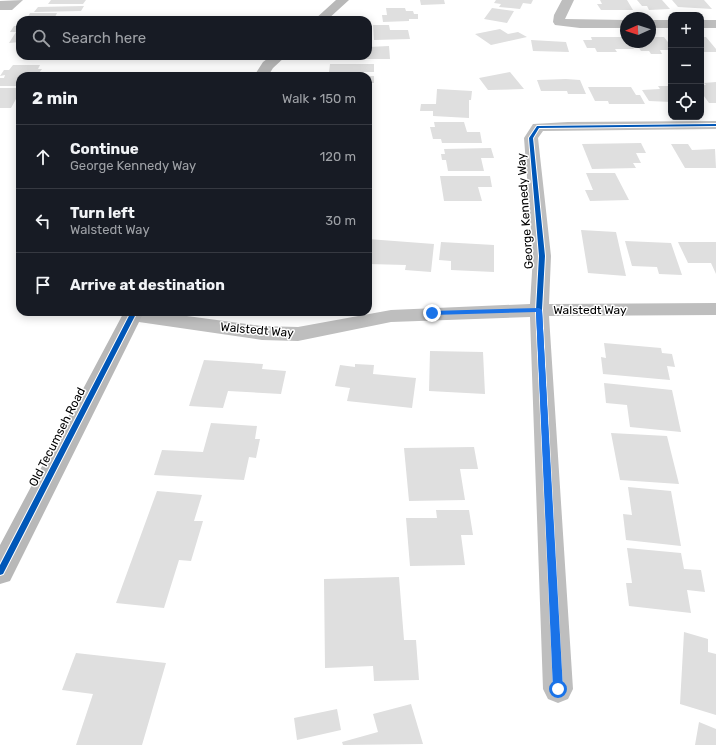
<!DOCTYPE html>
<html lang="en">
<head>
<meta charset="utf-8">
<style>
  :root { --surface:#171b24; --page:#242831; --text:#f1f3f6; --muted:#9ea1a6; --line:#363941 }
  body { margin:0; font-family:Rubik,sans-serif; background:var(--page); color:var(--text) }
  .controls { position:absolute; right:12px; top:12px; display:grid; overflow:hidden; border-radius:8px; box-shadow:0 2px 10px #0003 }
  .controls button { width:36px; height:36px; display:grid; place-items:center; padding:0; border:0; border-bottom:1px solid var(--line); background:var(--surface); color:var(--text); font:20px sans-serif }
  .compass { position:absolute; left:620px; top:12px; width:36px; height:36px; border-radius:50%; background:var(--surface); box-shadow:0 2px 10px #0003; rotate:267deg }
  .stop { position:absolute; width:12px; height:12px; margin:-9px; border:3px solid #1a73e8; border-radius:50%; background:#fff }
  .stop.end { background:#1a73e8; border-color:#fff; box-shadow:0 1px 4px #0008 }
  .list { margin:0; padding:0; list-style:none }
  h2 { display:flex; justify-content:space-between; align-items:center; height:52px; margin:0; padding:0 16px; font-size:17px }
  h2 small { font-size:13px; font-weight:400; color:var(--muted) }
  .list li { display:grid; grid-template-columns:26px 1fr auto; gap:12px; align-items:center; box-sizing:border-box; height:64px; padding:0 16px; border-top:1px solid var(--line) }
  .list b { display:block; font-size:15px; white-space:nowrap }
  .list p { margin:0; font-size:13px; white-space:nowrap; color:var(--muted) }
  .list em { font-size:13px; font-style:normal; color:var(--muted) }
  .icon { flex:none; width:22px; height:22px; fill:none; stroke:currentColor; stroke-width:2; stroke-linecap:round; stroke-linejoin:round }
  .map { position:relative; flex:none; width:716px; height:745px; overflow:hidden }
  .search { position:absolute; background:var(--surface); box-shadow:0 2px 10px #0003; left:16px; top:16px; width:356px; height:44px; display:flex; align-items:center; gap:10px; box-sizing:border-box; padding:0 14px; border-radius:12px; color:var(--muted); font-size:15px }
  .panel { position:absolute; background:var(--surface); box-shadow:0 2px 10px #0003; left:16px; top:72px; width:356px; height:244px; border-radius:12px }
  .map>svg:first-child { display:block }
  .water { fill:#bfbfbf }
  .building { fill:#dfdfdf }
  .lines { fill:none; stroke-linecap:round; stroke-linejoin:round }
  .minor { fill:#bebebe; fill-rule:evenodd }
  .secondary { fill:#b8b8b8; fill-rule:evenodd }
  .cycleway-casing { stroke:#fff; stroke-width:2 }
  .cycleway { fill:#0057b8; fill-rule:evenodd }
  .route { fill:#1a73e8 }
  .labels { text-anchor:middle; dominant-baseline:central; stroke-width:3; stroke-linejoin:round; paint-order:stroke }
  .street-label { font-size:12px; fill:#000; stroke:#fff }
</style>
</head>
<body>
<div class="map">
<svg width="716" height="745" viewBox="0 0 716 745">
  <rect width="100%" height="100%" fill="#fff"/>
  <!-- water -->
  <path class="water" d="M23 0 12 10H0V1Z"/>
  <!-- building -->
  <path class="building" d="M51 0H86L83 4H48Z
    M420 0H444L445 4 421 5Z
    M496 0H533L531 4 523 3 520 9 499 7 501 4 494 3Z
    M600 0H627L633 10H601L597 4H602Z
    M637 0H662L670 9 649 10 647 6H642Z
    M672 0H704L712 9 678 7Z
    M84 6 81 11 34 12 38 7Z
    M386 8H405L406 11H413L414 14H418V19H409V21L383 22 382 15H387Z
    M492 8 514 11 507 23 484 19Z
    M30 13H57L54 19 26 20Z
    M373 25H389L390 30H408L410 39 374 40Z
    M14 26H20V42L9 43 16 32H10Z
    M500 29 508 34 518 32 527 37 491 45 475 34Z
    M591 37H626V42H629L634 49H615L617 52H597L595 48H587L583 40H592Z
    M650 37H664L671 46V50H660L662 54H651L649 51H641L635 42H650Z
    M701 37H706L716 49V52H701Z
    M531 40 566 42 569 52 533 51Z
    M389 46 390 59H359L358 56H368V47Z
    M330 64H374V72H364V76H338V72H329Z
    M13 65H40L38 69H42L39 73H36L34 76H20V86H0V78H4L5 75 0 76 4 70H9Z
    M510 72 524 89 488 90 479 78Z
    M368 76H374V83H368Z
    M566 79 580 80 586 94H568L567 91H541L537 80Z
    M716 82V103H709L701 92V85H706L704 83Z
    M658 86H671V102L649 101 642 90 660 89Z
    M588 87H631L636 95H640L645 104H609L608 101H595Z
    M0 88H20V99H16L11 108H0Z
    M437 89 472 91 471 100H469V118L433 116V111H420L421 104H436Z
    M434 122H464L467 132H480L482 143H442L441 139H433L430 127H435Z
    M641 143 646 153H636L641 163H633L636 168 592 169 582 144Z
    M671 144H688L692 150 715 149 716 168H685Z
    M491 148 494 158H481L484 171H448L446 160H442L441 154H445L444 149Z
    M586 173H615L629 200 590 201 585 190H593Z
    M440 176H490L492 187H478L482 201H444Z
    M581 230 616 232 626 276 588 273Z
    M368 239 434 244 431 272 405 270 406 265 368 264Z
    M625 241 671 243 682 275 659 274 657 267 632 266Z
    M441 242 494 245V272L451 270V261L439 260Z
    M678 242H716V274L711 263H688Z
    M604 343 661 348 662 353 672 354 675 367 667 366 670 380 603 374 601 357 606 358Z
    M430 351 483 352 485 394 429 391Z
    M204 360 263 364 262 369 286 371 281 394 228 391 223 408 189 406Z
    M355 364 374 365 373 374 416 378 412 408 347 401 350 388 335 386 340 365 355 367Z
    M604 383 672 390 681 432 630 427 627 405 606 403Z
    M211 423 257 426 255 439H260L256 458 249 457 244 480 154 475 162 450 203 452Z
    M611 433 667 436 679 484 620 480Z
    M474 447 478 469H460L465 500 409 501 404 448Z
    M628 487 671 491 681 546 626 540 623 514 632 515Z
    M157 491 202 495 194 521H203L191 561 179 560 164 608 116 603Z
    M436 510H469L473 535H461L465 565 410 566 406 518H437Z
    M627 548 681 553 684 569 701 570 705 592 687 590 691 613 629 606 626 583H632Z
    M399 577 404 640H416L419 680 374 681 373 666 325 668 324 579Z
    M684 632 708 639V652L716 654V715L680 704Z
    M76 653 166 663 142 745H76L93 694 62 690Z
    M411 704 423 744 343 745 342 742 378 732 373 714Z
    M337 709 341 730 297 740 294 718Z
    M699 722 716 729V745H695Z"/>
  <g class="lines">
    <!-- minor -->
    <path class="minor" d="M562 0H574L565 19 626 20V28H580L555 25 553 22 554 15Z
      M650 20H671V28H650Z
      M701 20H716V28H701Z
      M716 121V129L543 131 538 138 551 256 549 304 716 303V315L549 316 573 689 568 699 558 703 548 699 543 689 530 317 391 322 298 341 262 340 132 321 125 320 122 315 124 312H157L262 326 298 327 391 310 530 304 533 256 524 138 533 124 568 122Z"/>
    <!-- secondary -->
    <path class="secondary" d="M336 0H349L327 20H314Z
      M271 56H286L273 68 268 76H254L263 62Z
      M124 312H144L10 581 0 584V545Z"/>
    <defs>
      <path id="cycleway" d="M716 124V126L539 128 533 138 545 256 542 310 562 689 561 692 558 693 555 692 554 689 536 310 539 256 529 138 537 126H538Z
        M131 312H137L3 574 0 575V565Z"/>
    </defs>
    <!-- cycleway casing -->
    <use href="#cycleway" class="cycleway-casing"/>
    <!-- cycleway -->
    <use href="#cycleway" class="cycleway"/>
  </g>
  <!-- route -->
  <path class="route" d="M539 308 542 310 563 689 558 693 553 689 536 312 432 315 429 313 432 311Z"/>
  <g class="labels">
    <!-- street labels -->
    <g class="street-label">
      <text transform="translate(525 211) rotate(-94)">George Kennedy Way</text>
      <text x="590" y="310">Walstedt Way</text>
      <text transform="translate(257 330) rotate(5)">Walstedt Way</text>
      <text transform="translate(57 437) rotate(-63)">Old Tecumseh Road</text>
    </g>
  </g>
</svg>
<div class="controls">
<button>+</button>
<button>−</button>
<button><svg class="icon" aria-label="locate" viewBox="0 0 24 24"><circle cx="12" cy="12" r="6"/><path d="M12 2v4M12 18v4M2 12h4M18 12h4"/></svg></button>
</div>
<svg class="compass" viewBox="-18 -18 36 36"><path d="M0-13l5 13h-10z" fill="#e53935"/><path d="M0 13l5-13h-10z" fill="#9ea1a6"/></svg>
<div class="stop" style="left:558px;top:689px"></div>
<div class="stop end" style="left:432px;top:313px"></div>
<div class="search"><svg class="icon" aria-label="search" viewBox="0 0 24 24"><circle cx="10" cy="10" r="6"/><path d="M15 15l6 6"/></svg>Search here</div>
<section class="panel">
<h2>2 min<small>Walk · 150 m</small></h2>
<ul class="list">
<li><svg class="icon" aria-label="ahead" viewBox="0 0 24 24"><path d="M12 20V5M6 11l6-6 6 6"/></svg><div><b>Continue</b><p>George Kennedy Way</p></div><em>120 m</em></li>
<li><svg class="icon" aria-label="left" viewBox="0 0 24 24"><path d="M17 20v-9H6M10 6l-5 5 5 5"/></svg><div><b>Turn left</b><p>Walstedt Way</p></div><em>30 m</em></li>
<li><svg class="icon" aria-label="arrive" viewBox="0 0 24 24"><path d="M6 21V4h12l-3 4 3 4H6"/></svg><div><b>Arrive at destination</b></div></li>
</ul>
</section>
</div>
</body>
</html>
